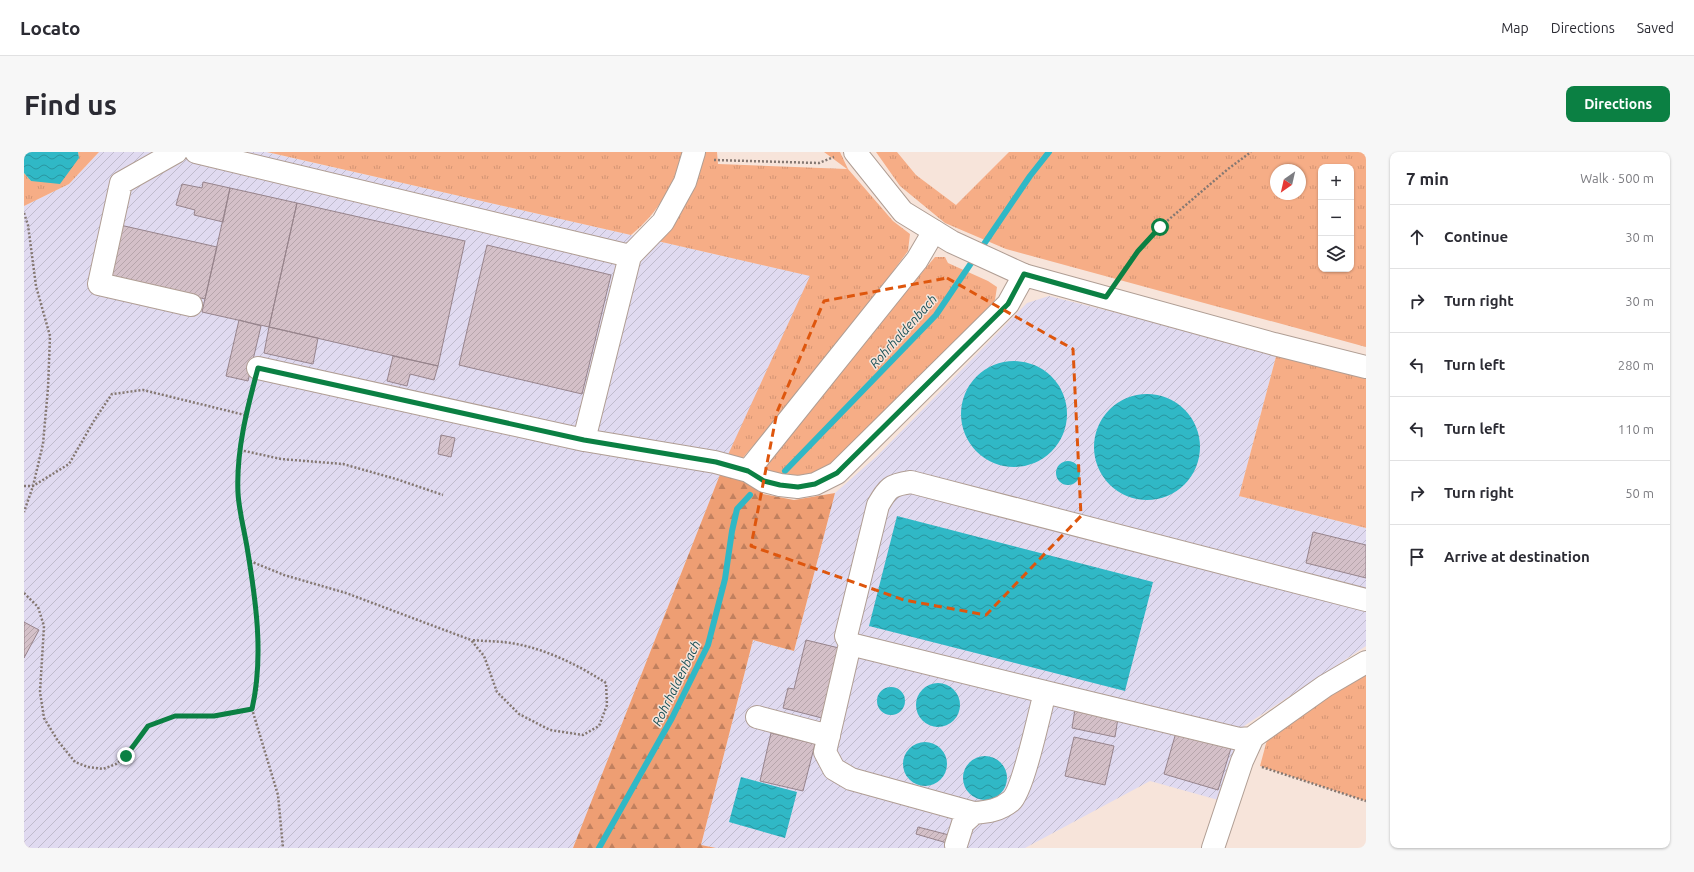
<!DOCTYPE html>
<html lang="en">
<head>
<meta charset="utf-8">
<style>
  :root { --surface:#fff; --page:#f7f7f7; --text:#2b2b33; --muted:#7c7c81; --line:#e1e1e2; --accent:#0b8043 }
  body { margin:0; font-family:Ubuntu,sans-serif; background:var(--page); color:var(--text) }
  .controls { position:absolute; right:12px; top:12px; display:grid; overflow:hidden; border-radius:8px; box-shadow:0 1px 3px #0004 }
  .controls button { width:36px; height:36px; display:grid; place-items:center; padding:0; border:0; border-bottom:1px solid var(--line); background:var(--surface); color:var(--text); font:20px sans-serif }
  .compass { position:absolute; left:1246px; top:12px; width:36px; height:36px; border-radius:50%; background:var(--surface); box-shadow:0 1px 3px #0004; rotate:214deg }
  .stop { position:absolute; width:12px; height:12px; margin:-9px; border:3px solid #0b8043; border-radius:50%; background:#fff }
  .stop.end { background:#0b8043; border-color:#fff; box-shadow:0 1px 4px #0008 }
  .list { margin:0; padding:0; list-style:none }
  h2 { display:flex; justify-content:space-between; align-items:center; height:52px; margin:0; padding:0 16px; font-size:17px }
  h2 small { font-size:13px; font-weight:400; color:var(--muted) }
  .list li { display:grid; grid-template-columns:26px 1fr auto; gap:12px; align-items:center; box-sizing:border-box; height:64px; padding:0 16px; border-top:1px solid var(--line) }
  .list b { display:block; font-size:15px; white-space:nowrap }
  .list em { font-size:13px; font-style:normal; color:var(--muted) }
  .icon { flex:none; width:22px; height:22px; fill:none; stroke:currentColor; stroke-width:2; stroke-linecap:round; stroke-linejoin:round }
  .map { position:relative; flex:none; width:1342px; height:696px; overflow:hidden; border-radius:8px }
  header { display:flex; align-items:center; gap:24px; box-sizing:border-box; height:56px; padding:0 20px; background:var(--surface); border-bottom:1px solid var(--line) }
  header strong { font-size:19px }
  nav { display:flex; gap:22px; margin-inline-start:auto; font-size:14px }
  .intro { display:flex; align-items:center; justify-content:space-between; box-sizing:border-box; height:96px; padding:0 24px }
  h1 { margin:0; font-size:28px }
  .button { padding:10px 18px; border-radius:8px; background:var(--accent); color:#fff; font-size:14px; font-weight:700 }
  main { display:flex; gap:24px; padding:0 24px }
  aside { flex:1; background:var(--surface); border-radius:8px; box-shadow:0 1px 3px #0004 }
  .map>svg:first-child { display:block }
  .industrial { fill:url(#industrial-furrows) }
  .grass { fill:url(#grass-tufts); fill-rule:evenodd }
  .forest { fill:url(#forest-firs) }
  .water { fill:url(#water-waves) }
  .lines { fill:none; stroke-linecap:round; stroke-linejoin:round }
  .stream { stroke:#30b8c6; stroke-width:6 }
  .building { fill:url(#building-hatch); stroke:#97848c }
  .minor-casing { stroke:#b09e94; stroke-width:24 }
  .major-casing { stroke:#b09e94; stroke-width:24 }
  .path { stroke:#857872; stroke-width:2.5; stroke-dasharray:2 2; stroke-linecap:butt }
  .minor { stroke:#fff; stroke-width:22 }
  .major { stroke:#fff; stroke-width:22 }
  .route { stroke:#0b8043; stroke-width:5 }
  .marked { fill:none; stroke:#de560d; stroke-width:3; stroke-dasharray:8 5; stroke-linejoin:round }
  .labels { text-anchor:middle; dominant-baseline:central; stroke-width:3; stroke-linejoin:round; paint-order:stroke }
  .water-label { font-size:13px; font-style:italic; fill:#1a5157; stroke:#f7e4da }
</style>
</head>
<body>
<header>
<strong>Locato</strong>
<nav><a>Map</a><a>Directions</a><a>Saved</a></nav>
</header>
<div class="intro"><h1>Find us</h1><a class="button">Directions</a></div>
<main>
<div class="map">
<svg width="1342" height="696" viewBox="0 0 1342 696">
  <defs>
    <pattern id="industrial-furrows" width="10" height="10" patternUnits="userSpaceOnUse"><rect width="10" height="10" fill="#e0daf0"/><path d="M-1 1l2-2M0 10L10 0M9 11l2-2" fill="none" stroke="#c0bbcd"/></pattern>
    <pattern id="grass-tufts" width="24" height="20" patternUnits="userSpaceOnUse"><rect width="24" height="20" fill="#f6ad86"/><path d="M3 7l-1-3M5 7V3M7 7l1-3M15 17l-1-3M17 17v-4M19 17l1-3" fill="none" stroke="#d39473"/></pattern>
    <pattern id="forest-firs" width="22" height="20" patternUnits="userSpaceOnUse"><rect width="22" height="20" fill="#ee9e73"/><path d="M5 1l3.5 6h-7zM16 11l3.5 6h-7z" fill="#c1805e"/></pattern>
    <pattern id="water-waves" width="16" height="10" patternUnits="userSpaceOnUse"><rect width="16" height="10" fill="#30b8c6"/><path d="M0 5q4-4 8 0t8 0" fill="none" stroke="#2995a0"/></pattern>
    <pattern id="building-hatch" width="6" height="6" patternUnits="userSpaceOnUse"><rect width="6" height="6" fill="#d4c0c8"/><path d="M-1 1l2-2M0 6l6-6M5 7l2-2" fill="none" stroke="#b6a5ab"/></pattern>
  </defs>
  <rect width="100%" height="100%" fill="#f7e4da"/>
  <!-- industrial -->
  <path class="industrial" d="M75 0H242L787 124 697 320 549 696H0V54L45 32Z
    M1025 144 1253 201 1215 344 1342 376V494L1220 574 1198 649 1126 629 1001 696H692L677 693 729 488 770 499 811 341 853 304 1003 151Z"/>
  <!-- grass -->
  <path class="grass" d="M54 0H75L45 32 0 54V21L7 29 55 6Z
    M243 0H661C650 33 634 61 607 83Z
    M675 0H693L694 12 823 17 800 0H816L824 17 869 69 886 82 884 99 799 214 716 309 702 307 786 124 629 88Z
    M852 0H873L892 23 932 53 985 0H1342V195L982 97 921 71 876 34ZM1297 15H1327V117H1297ZM1252 18H1276V42H1252Z
    M911 105H921L924 111 964 129 973 135 971 148 879 244 811 310 775 328 739 320 736 312Z
    M1253 201 1342 224V376L1215 344Z
    M1342 520V649L1236 614 1243 588 1305 541Z"/>
  <!-- forest -->
  <path class="forest" d="M697 320 720 329 739 342 770 348 811 341 770 499 729 488 677 693 692 696H549Z"/>
  <!-- water -->
  <path class="water" d="M0 0H54L55 6 36 32 7 29 0 21Z
    M937 262a53 53 0 1 1 106 0a53 53 0 1 1-106 0Z
    M1070 295a53 53 0 1 1 106 0a53 53 0 1 1-106 0Z
    M1032 321a12 12 0 1 1 24 0a12 12 0 1 1-24 0Z
    M873 364 1129 430 1101 539 845 474Z
    M892 553a22 22 0 1 1 44 0a22 22 0 1 1-44 0Z
    M853 549a14 14 0 1 1 28 0a14 14 0 1 1-28 0Z
    M879 612a22 22 0 1 1 44 0a22 22 0 1 1-44 0Z
    M939 626a22 22 0 1 1 44 0a22 22 0 1 1-44 0Z
    M717 625 773 640 761 686 705 670Z"/>
  <g class="lines">
    <!-- stream -->
    <path class="stream" d="M761 319 912 163 1006 24 1025 0
      M575 696 648 566 684 493 701 427 708 379 713 357 726 343"/>
  </g>
  <!-- building -->
  <path class="building" d="M179 30 206 36 199 70 170 63 171 58 152 53 158 32 178 36Z
    M206 36 273 51 245 175 178 160Z
    M273 51 441 89 414 214 245 175Z
    M96 73 193 95 181 147 85 125Z
    M463 93 587 123 558 242 435 213Z
    M215 168 237 174 224 229 202 224Z
    M245 175 294 186 289 212 240 201Z
    M369 204 414 214 410 228 386 222 383 234 363 229Z
    M417 283 431 286 427 305 414 302Z
    M1289 380 1342 393V426L1282 411Z
    M0 470 15 478 0 506Z
    M782 488 815 496 798 566 759 556 764 536 770 537Z
    M1051 557 1094 566 1091 585 1048 576Z
    M1153 577 1208 593 1194 638 1140 622Z
    M747 581 791 592 779 639 736 629Z
    M1050 585 1090 594 1081 633 1041 624Z
    M894 675 925 683 923 691 892 682Z"/>
  <g class="lines">
    <defs>
      <path id="minor" d="M152 0 97 31 75 132 167 153
        M172 0 606 104
        M670 0 661 30 639 70 606 104 560 288 691 310 724 319 740 329 756 333 774 335 791 332 813 321 984 152 1000 123 1250 192 1342 215
        M234 216 560 288
        M724 319 893 108 910 79
        M826 492 822 484 854 353C864 336 866 333 887 330L1342 448
        M1021 540C1016 559 999 639 987 649 976 658 964 660 950 661L827 627 810 617 801 600 826 492C956 524 1085 556 1215 587L1228 586
        M733 565 805 584
        M932 693 939 671 950 661
        M1189 696 1218 609 1229 585 1301 534 1342 510"/>
      <path id="major" d="M831 0 879 60 928 90 1000 123"/>
    </defs>
    <!-- minor casing -->
    <use href="#minor" class="minor-casing"/>
    <!-- major casing -->
    <use href="#major" class="major-casing"/>
    <!-- path -->
    <path class="path" d="M690 8 795 11 810 5
      M0 61 4 73 12 134 26 184 24 236 19 292 9 334 0 360
      M1095 127 1114 99 1136 75 1204 17 1227 0
      M221 263 216 298 214 341 229 430 235 489 233 538 228 557 254 643 259 696
      M216 298 257 307 319 312 372 327 419 343
      M0 334H9L45 312 71 267 88 242 119 238 221 263 228 236
      M226 409 260 423 322 441 447 488 460 504 473 540 495 562 526 578 559 583 575 574 583 553 582 531C551 511 516 494 479 490 468 489 458 489 447 488
      M0 441 14 455 20 474 16 540 20 566 34 589 51 610 64 615 79 617 92 612 102 604 124 574 151 564H190L228 557
      M1238 615 1342 649"/>
    <!-- minor -->
    <use href="#minor" class="minor"/>
    <!-- major -->
    <use href="#major" class="major"/>
  </g>
  <g class="lines">
    <!-- route -->
    <path class="route" d="M102 604 124 574 151 564H190L228 557C240 504 232 449 223 395 220 377 215 359 214 341 212 299 223 257 234 216L560 288 692 310 724 319 740 329 756 333 774 335 791 332 813 321 984 152 1000 122 1082 145 1114 99 1136 75"/>
  </g>
  <!-- marked area -->
  <path class="marked" d="M923 126 1049 197 1057 364 962 463 880 448 727 394 753 260 800 149Z"/>
  <g class="labels">
    <!-- water labels -->
    <g class="water-label">
      <text transform="translate(879 179) rotate(-48)">Rohrhaldenbach</text>
      <text transform="translate(652 531) rotate(-64)">Rohrhaldenbach</text>
    </g>
  </g>
</svg>
<div class="controls">
<button>+</button>
<button>−</button>
<button><svg class="icon" aria-label="layers" viewBox="0 0 24 24"><path d="M12 4l9 5-9 5-9-5zM3 14l9 5 9-5"/></svg></button>
</div>
<svg class="compass" viewBox="-18 -18 36 36"><path d="M0-13l5 13h-10z" fill="#e53935"/><path d="M0 13l5-13h-10z" fill="#7c7c81"/></svg>
<div class="stop" style="left:1136px;top:75px"></div>
<div class="stop end" style="left:102px;top:604px"></div>
</div>
<aside>
<h2>7 min<small>Walk · 500 m</small></h2>
<ul class="list">
<li><svg class="icon" aria-label="ahead" viewBox="0 0 24 24"><path d="M12 20V5M6 11l6-6 6 6"/></svg><div><b>Continue</b></div><em>30 m</em></li>
<li><svg class="icon" aria-label="right" viewBox="0 0 24 24"><path d="M7 20v-9h11M14 6l5 5-5 5"/></svg><div><b>Turn right</b></div><em>30 m</em></li>
<li><svg class="icon" aria-label="left" viewBox="0 0 24 24"><path d="M17 20v-9H6M10 6l-5 5 5 5"/></svg><div><b>Turn left</b></div><em>280 m</em></li>
<li><svg class="icon" aria-label="left" viewBox="0 0 24 24"><path d="M17 20v-9H6M10 6l-5 5 5 5"/></svg><div><b>Turn left</b></div><em>110 m</em></li>
<li><svg class="icon" aria-label="right" viewBox="0 0 24 24"><path d="M7 20v-9h11M14 6l5 5-5 5"/></svg><div><b>Turn right</b></div><em>50 m</em></li>
<li><svg class="icon" aria-label="arrive" viewBox="0 0 24 24"><path d="M6 21V4h12l-3 4 3 4H6"/></svg><div><b>Arrive at destination</b></div></li>
</ul>
</aside>
</main>
</body>
</html>
